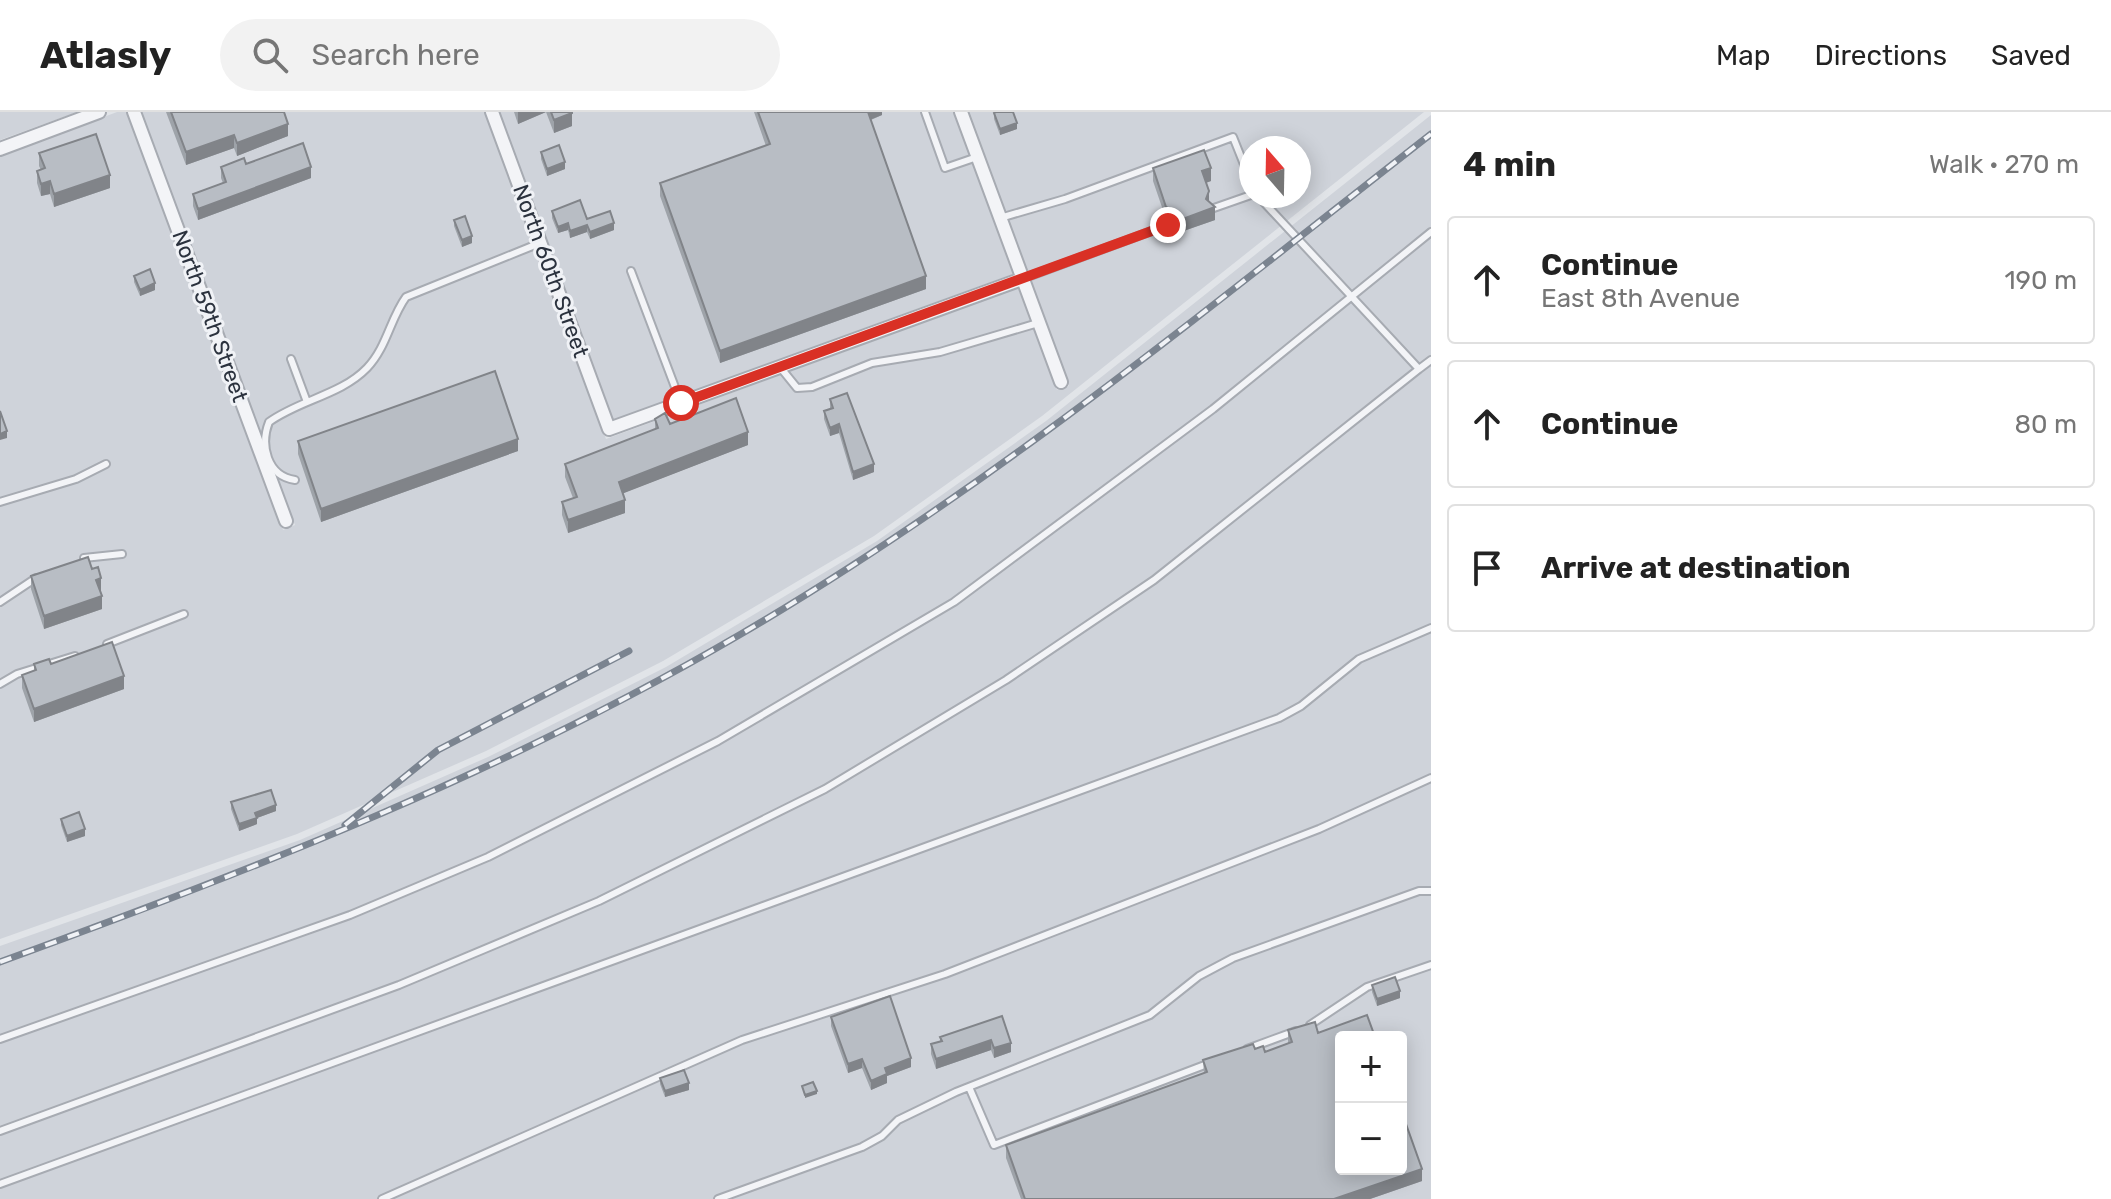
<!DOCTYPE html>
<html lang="en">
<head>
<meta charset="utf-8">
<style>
  :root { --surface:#fff; --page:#f2f2f2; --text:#222; --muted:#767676; --line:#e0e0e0 }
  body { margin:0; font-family:Rubik,sans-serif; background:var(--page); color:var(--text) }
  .controls { position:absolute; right:24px; bottom:24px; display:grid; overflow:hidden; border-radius:8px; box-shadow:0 4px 20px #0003 }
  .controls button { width:72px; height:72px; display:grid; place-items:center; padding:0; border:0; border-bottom:2px solid var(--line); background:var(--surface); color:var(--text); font:40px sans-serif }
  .compass { position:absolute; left:1239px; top:24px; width:72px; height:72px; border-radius:50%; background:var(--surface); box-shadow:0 4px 20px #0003; rotate:340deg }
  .stop { position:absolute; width:24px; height:24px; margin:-18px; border:6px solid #d93025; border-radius:50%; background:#fff }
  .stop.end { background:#d93025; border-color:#fff; box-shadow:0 2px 8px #0008 }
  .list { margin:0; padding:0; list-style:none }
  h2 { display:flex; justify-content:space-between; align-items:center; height:104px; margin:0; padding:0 32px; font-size:34px }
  h2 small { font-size:26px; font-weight:400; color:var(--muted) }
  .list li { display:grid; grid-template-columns:52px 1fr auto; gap:24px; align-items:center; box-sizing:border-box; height:128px; margin:0 16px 16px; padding:0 16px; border:2px solid var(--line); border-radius:8px }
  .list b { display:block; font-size:30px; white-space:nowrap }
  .list p { margin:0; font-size:26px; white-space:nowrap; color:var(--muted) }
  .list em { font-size:26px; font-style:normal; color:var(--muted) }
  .icon { flex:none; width:44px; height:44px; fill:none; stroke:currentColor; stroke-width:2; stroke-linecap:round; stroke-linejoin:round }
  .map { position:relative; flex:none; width:1431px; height:1087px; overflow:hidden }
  header { display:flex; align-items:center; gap:48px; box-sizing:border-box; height:112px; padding:0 40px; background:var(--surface); border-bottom:2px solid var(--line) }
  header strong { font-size:38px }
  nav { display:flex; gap:44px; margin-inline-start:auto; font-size:28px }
  .search { width:560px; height:72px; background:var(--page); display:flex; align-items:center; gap:20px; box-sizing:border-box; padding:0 28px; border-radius:44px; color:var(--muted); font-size:30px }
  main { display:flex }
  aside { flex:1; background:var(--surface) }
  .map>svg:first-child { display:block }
  .built { fill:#cfd3da; fill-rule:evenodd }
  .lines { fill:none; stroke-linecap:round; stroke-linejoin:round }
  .lane-casing { stroke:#a7abb2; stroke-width:10 }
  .street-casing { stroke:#a7abb2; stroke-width:16 }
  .lane { stroke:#f3f4f7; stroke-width:6 }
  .street { stroke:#f3f4f7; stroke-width:12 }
  .rail-casing { stroke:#7b8490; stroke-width:7 }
  .rail { stroke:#f0f2f6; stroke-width:4; stroke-dasharray:12; stroke-linecap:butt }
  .wall { fill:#9ea3a9 }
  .shaded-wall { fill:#818489 }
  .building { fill:#b8bdc4; stroke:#818489; stroke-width:2 }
  .route { stroke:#d93025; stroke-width:10 }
  .labels { text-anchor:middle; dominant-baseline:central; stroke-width:6; stroke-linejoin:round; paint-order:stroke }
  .street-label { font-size:22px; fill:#2b323e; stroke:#f0f2f6 }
</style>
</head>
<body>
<header>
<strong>Atlasly</strong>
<div class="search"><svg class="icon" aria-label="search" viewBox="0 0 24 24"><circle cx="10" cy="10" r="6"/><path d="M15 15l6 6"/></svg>Search here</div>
<nav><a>Map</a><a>Directions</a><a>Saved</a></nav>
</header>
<main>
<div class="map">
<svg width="1431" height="1087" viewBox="0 0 1431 1087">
  <rect width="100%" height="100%" fill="#e1e4e8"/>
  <!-- built -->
  <path class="built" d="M0 0H77L0 28Z
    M117 0H127L283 418 295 413 141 0H485L606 327 1018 176 1057 278 1069 274 968 0H1424L1042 304 874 424 663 549 486 639 297 722 0 827V44ZM1251 36H1299V84H1251Z
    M499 0H954L1013 162 613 308Z
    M1431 3V1087H0V834L300 728 488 645 666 555 877 429 1046 309ZM1341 925H1401V1057H1341Z"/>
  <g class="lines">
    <defs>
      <path id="lane" d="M925 0 945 56 977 45
        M1211 97 1251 83
        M1000 106 1065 87 1233 25 1251 70
        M631 159 681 291
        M1022 167 1168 113
        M291 247 307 290
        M780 255 797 276 812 275 872 251 940 240 1038 211
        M1419 257 1431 248
        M295 368C267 364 260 333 269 310 299 288 341 283 367 256 387 235 390 207 406 185L540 131
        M0 390 76 367 106 352
        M84 446 122 442
        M0 490 36 466
        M107 532 184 502
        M0 572 17 562 75 544
        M1310 913 1367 875 1431 853
        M0 927 350 803 488 745 718 629 954 490 1213 297 1431 120
        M1247 937 1296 919
        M969 975 994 1033 1210 951
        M0 1019 399 873 599 789 825 677 1006 568 1154 468 1419 257 1258 84
        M0 1072 1279 606 1301 594 1359 547 1431 516
        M382 1087 742 928 945 862 1319 717 1431 666
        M718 1087 862 1035 882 1024 898 1008 956 980 1150 903 1199 864 1233 846 1419 779H1431"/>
      <path id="street" d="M134 0 286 409
        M492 0 609 317 1022 167
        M961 0 1061 270
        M0 37 99 0"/>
    </defs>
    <!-- lane casing -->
    <use href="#lane" class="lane-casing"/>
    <!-- street casing -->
    <use href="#street" class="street-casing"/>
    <!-- lane -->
    <use href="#lane" class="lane"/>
    <!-- street -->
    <use href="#street" class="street"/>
    <defs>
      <path id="rail" d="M345 713 438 638 629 539
        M0 850C258 756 503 661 741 522 986 379 1207 197 1431 22"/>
    </defs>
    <!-- rail casing -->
    <use href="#rail" class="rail-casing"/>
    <!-- rail -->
    <use href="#rail" class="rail"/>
  </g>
  <!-- wall -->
  <path class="wall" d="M166 0H284L288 24 237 44 234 36 186 53Z
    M514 0H572V14L554 21 546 0 518 12Z
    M754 0H882V3L871 8 926 177 720 251 660 84V71L766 34Z
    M994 1 1017 17 1000 23 994 7Z
    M541 40 565 57 547 64 541 47Z
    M39 41 110 76 54 95 50 82 41 84 37 71V59L41 58 39 54Z
    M246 52 311 66 198 108 193 94V82L223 71 221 66V55Z
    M1153 56 1211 69 1206 71 1209 90 1215 108 1172 123V111L1166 107 1153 69Z
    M552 99 587 107 614 118 590 127 587 120 570 126 568 118 558 121 552 106Z
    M454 108 472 131 462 135 454 114Z
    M134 164 155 178 140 184 134 170Z
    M830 287 874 360 853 368 839 321 830 324 824 307V299L830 297Z
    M655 307 748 333 623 381 625 401 568 421 562 403V390L573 386 565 365V352L655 317Z
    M298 329 518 339 321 410 298 342Z
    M92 457 101 479H100L102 497 44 517 31 477V464Z
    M34 552H51L124 577 34 610 22 576V563L34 559Z
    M231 690 276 699 257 706V712L239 719 231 697Z
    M61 707 85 724 67 730 61 713Z
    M1372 873 1400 886 1377 894 1372 880Z
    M1002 904 1011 940 994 946 991 938 936 957 931 942V932L940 929V925Z
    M831 905 911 955 887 964V971L871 978 862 956 848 961 831 914Z
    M1288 918 1318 921 1422 1069 1370 1087H1021L1006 1046V1033L1204 962 1203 948 1255 937 1265 940 1288 931Z
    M660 966 689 978 665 985 660 972Z"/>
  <!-- shaded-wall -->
  <path class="shaded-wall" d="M518 0H546L518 12Z
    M867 0H882V3L867 9Z
    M572 1V14L554 21V8Z
    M1017 11V17L1000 23V17Z
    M288 12V24L237 44V31Z
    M234 23V36L186 53V40Z
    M565 50V57L547 64V57Z
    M311 55V66L198 108V97Z
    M1211 56V69L1202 72V59Z
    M110 63V76L54 95V82Z
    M50 69V82L41 84V72Z
    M1209 79V91L1215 95V108L1172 123V111L1206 87Z
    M568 111V118L558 121V115Z
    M614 111V118L590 127V120Z
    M587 113V120L570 126V119Z
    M472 124V131L462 135V128Z
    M926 164V177L720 251V239Z
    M155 171V178L140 184V178Z
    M839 312V321L830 324V316Z
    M7 319V326L0 328V322Z
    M748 320V333L619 383V370Z
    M518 327V339L321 410V397Z
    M874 352V360L853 368V360Z
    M625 388V401L568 421V408Z
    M101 466V479L96 480V468Z
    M102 484V497L44 517V504Z
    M124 564V577L34 610V597Z
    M276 693V699L257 706V712L239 719V712L255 701Z
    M85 717V724L67 730V724Z
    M1400 879V886L1377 894V887Z
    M991 928V938L936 957V947Z
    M1011 931V940L994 946V936Z
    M911 946V955L887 964V971L871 978V969L885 956Z
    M862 947V956L848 961V952Z
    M689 971V978L665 985V979Z
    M817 979V982L805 986V983Z
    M1422 1057V1069L1370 1087H1334Z"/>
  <!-- building -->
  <path class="building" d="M171 0H284L288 12 237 31 234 23 186 40Z
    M551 0H572V1L554 8Z
    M758 0H868L926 164 720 239 660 71 770 32Z
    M996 0H1013L1017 11 1000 17 994 1Z
    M96 22 110 63 54 82 50 69 41 72 37 59 45 56 39 41Z
    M303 31 311 55 198 97 193 82 226 70 221 55 244 46 246 52Z
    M559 33 565 50 547 57 541 40Z
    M1204 38 1211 56 1202 59 1209 79 1206 87 1215 95 1172 111 1174 99 1166 95 1153 56Z
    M580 88 587 107 610 99 614 111 590 120 587 113 570 119 568 111 558 115 552 99Z
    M465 104 472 124 462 128 454 108Z
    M150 157 155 171 140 178 134 164Z
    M495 259 518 327 321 397 298 329Z
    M847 281 874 352 853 360 839 312 830 316 824 299 833 296 830 287Z
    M736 286 748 320 619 370 625 388 568 408 562 390 577 385 565 352 658 316 655 307 665 301 670 312Z
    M0 299 7 319 0 322Z
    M88 445 92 457 98 455 101 466 96 468 102 484 44 504 31 464Z
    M112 530 124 564 34 597 22 563 36 558 34 552 49 547 51 552Z
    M271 678 276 693 255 701 257 706 239 712 231 690Z
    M79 700 85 717 67 724 61 707Z
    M1395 865 1400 879 1377 887 1372 873Z
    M890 884 911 946 885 956 887 962 871 969 862 947 848 952 831 905Z
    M1367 903 1375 925H1341V1057H1401V998L1422 1057 1334 1087H1025L1006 1033 1207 960 1203 948 1253 932 1255 937 1263 934 1265 940 1292 930 1288 918 1315 910 1318 921Z
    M1002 904 1011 931 994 936 991 928 936 947 931 932 942 929 940 925Z
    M684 958 689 971 665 979 660 966Z
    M813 970 817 979 805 983 802 974Z"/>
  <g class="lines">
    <!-- route -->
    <path class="route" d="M681 291 1168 113"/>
  </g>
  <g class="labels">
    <!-- street labels -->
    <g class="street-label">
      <text transform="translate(551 159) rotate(70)">North 60th Street</text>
      <text transform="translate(210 204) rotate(70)">North 59th Street</text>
    </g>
  </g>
</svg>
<div class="controls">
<button>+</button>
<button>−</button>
</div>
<svg class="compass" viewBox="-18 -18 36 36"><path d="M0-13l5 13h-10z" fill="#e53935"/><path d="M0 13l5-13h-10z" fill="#767676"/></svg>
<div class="stop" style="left:681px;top:291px"></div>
<div class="stop end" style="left:1168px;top:113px"></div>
</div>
<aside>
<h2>4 min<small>Walk · 270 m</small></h2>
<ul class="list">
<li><svg class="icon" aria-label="ahead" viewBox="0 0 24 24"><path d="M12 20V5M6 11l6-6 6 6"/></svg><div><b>Continue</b><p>East 8th Avenue</p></div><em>190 m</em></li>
<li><svg class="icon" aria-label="ahead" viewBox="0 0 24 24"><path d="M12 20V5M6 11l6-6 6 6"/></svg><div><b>Continue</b></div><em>80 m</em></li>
<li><svg class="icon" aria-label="arrive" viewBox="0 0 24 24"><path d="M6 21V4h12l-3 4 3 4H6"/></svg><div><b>Arrive at destination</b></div></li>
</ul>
</aside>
</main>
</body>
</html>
